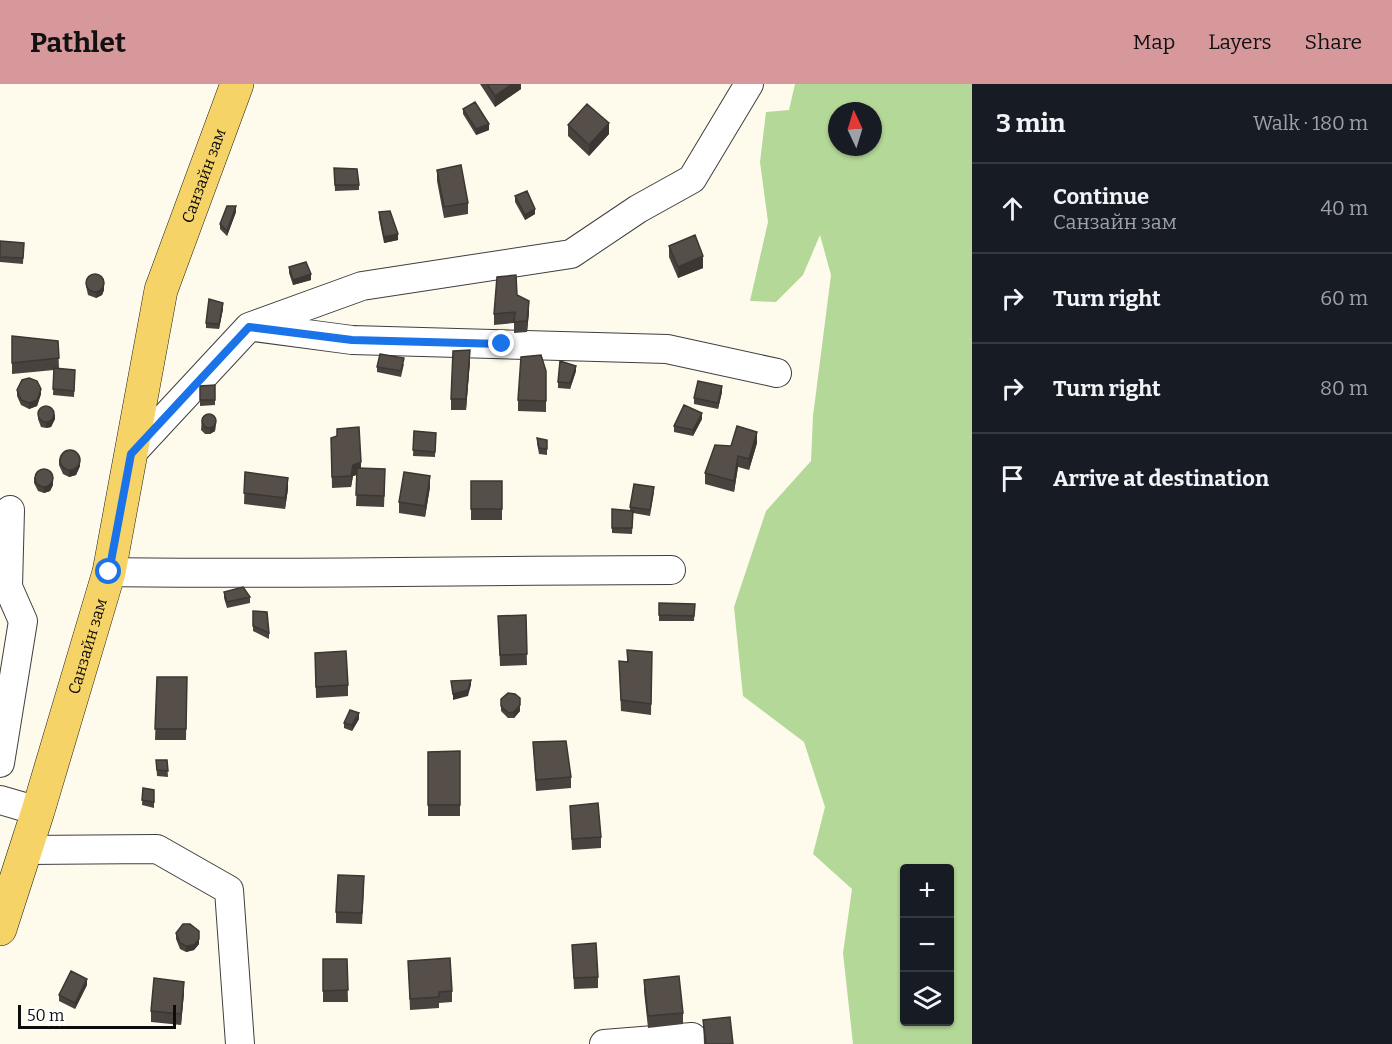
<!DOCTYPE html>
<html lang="en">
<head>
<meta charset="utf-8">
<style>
  :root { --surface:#171b24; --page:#242831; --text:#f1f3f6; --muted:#9ea1a6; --line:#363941; --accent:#d7989c }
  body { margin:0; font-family:Bitter,serif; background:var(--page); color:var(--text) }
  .controls { position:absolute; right:18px; bottom:18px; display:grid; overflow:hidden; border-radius:6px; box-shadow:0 2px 4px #0004 }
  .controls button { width:54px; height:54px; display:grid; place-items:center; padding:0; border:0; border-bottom:2px solid var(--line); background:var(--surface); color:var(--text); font:30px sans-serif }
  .compass { position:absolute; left:828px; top:18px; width:54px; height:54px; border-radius:50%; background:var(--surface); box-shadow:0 2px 4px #0004; rotate:356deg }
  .scale { position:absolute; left:18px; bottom:15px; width:158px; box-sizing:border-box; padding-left:6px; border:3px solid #0c0c0c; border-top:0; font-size:16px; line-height:21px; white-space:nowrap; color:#0c0c0c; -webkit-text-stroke:4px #fff; paint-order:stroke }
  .stop { position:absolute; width:18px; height:18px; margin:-14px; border:4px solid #1a73e8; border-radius:50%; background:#fff }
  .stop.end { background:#1a73e8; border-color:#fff; box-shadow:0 2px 6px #0008 }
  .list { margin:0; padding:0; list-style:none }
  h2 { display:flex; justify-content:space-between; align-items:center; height:78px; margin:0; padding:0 24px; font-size:26px }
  h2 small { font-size:20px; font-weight:400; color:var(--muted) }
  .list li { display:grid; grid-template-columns:39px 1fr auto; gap:18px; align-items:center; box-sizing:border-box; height:90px; padding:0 24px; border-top:2px solid var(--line) }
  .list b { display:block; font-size:22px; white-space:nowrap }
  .list p { margin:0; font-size:20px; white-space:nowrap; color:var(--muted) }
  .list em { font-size:20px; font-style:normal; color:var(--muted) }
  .icon { flex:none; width:33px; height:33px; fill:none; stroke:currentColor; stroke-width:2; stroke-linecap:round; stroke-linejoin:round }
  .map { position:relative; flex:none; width:972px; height:960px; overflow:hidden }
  header { display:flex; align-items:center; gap:36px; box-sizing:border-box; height:84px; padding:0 30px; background:var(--accent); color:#111 }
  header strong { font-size:28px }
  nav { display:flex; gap:33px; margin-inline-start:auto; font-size:21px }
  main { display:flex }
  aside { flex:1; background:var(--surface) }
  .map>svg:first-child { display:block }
  .forest { fill:#b4d897; fill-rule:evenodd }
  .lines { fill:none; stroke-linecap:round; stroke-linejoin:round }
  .minor-casing { stroke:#3f3f3f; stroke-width:30 }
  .major-casing { stroke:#1d1d1d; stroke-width:34 }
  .minor { stroke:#fff; stroke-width:28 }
  .major { stroke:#f5d366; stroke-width:33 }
  .wall { fill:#49433f }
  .shaded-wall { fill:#3c3733 }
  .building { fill:#554e49; stroke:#3c3733; stroke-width:1.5 }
  .route { stroke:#1a73e8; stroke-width:8 }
  .labels { text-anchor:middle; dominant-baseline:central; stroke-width:6; stroke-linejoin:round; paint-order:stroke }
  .street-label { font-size:16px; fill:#0c0c0c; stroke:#fff }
</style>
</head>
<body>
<header>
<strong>Pathlet</strong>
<nav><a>Map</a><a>Layers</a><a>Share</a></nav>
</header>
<main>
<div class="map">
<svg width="972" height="960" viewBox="0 0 972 960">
  <rect width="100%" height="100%" fill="#fefbec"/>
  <!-- forest -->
  <path class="forest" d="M795 0H972V960H853L843 869 852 805 813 770 825 723 804 658 743 612 734 523 766 427 811 377 813 332 831 191 820 151 803 191 776 218 750 217 768 138 760 78 766 28 789 26ZM837 27H873V63H837ZM904 784H950V938H904Z"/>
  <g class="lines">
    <defs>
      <path id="minor" d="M254 243 352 256 667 265 777 289
        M131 370 249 243 362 202 571 170 638 125 692 95 749 0
        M109 488C296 491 484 486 671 486
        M0 502 8 503 23 537 0 679
        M8 503 10 426
        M0 716 38 727
        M26 766 157 765 229 806 240 960
        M604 960 692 953"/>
      <g id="major">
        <path id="s1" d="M0 845 38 727 109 488 161 206 237 0"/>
      </g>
    </defs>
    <!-- minor casing -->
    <use href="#minor" class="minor-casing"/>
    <!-- major casing -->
    <use href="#major" class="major-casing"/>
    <!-- minor -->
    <use href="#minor" class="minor"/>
    <!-- major -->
    <use href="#major" class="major"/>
  </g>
  <!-- wall -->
  <path class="wall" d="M480 0H521V5L495 23Z
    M463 25 489 46 476 51 463 30Z
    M568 41 609 50 589 72 568 52Z
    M334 84 359 101V106L335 107Z
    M437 86 468 119V130L444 134 437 97Z
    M515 112 535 130 525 136 515 118Z
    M236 128 227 152 220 145V140Z
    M379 128 398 156 384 159 379 134Z
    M0 157 24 159 23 180 0 178Z
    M669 162 703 184 678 194 669 173Z
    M289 183 311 196 293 201 289 189Z
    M86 197 104 206 102 211 96 214 88 211 86 202Z
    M517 211 529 228 527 248 514 249V239L494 241V230Z
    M223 225 219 245 206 244V239Z
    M12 252 58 257 59 285 75 291 74 313 53 311 54 286 12 290Z
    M470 277 466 326H451V315Z
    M404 280 401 293 377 288V283Z
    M546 287V328L518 327V316Z
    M576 287 570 305 558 304V298Z
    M215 301V321L200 322V302Z
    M17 306 41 310 37 322 29 325 21 321 17 312Z
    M722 308 718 325 694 320V314Z
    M38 330 55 335 51 343 46 344 41 343 38 335Z
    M202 333 216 340 215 347 210 350H205L201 346Z
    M702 335 693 352 674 348V342Z
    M337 345 361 384 385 396 384 423 356 422 357 391 353 392 351 403 332 404 331 354 337 352Z
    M414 347 436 349 435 373 413 372Z
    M537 354 547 356V371L539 370 537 359Z
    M757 359 749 386 738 383 734 408 705 400V389L731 362Z
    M59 375 80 382 76 391 69 393 63 390 59 381Z
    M245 388 288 405 285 425 244 420Z
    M34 393 53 401 50 407 44 409 38 407 34 399Z
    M471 397H502V436H471Z
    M430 403 425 433 399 429V418Z
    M654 408 650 432 633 429 632 450 612 449V425L630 427V423Z
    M224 508 250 513V519L227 524 224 514Z
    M659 519 695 520 694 537H659Z
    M253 527 269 549V555L253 547Z
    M526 531 527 581 500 582 498 532Z
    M627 566 652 568 651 631 621 627 619 577H627Z
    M315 569 348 601V612L316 614Z
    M157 593H187L186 656H155Z
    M501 615 520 627 514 634H508L501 627Z
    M359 635 352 647 344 644V639Z
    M533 658 571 693V704L536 707Z
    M460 667V732H428V668Z
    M156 676H167L168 693 157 692Z
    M143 704 154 706V724L142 721Z
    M570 722 601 753V764L572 766Z
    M364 803 362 840 336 839V828Z
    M176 849 199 860 194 866 186 868 180 865 176 855Z
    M572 861 598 893V904L574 905Z
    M323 875H347L348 918H323Z
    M408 877 452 907V918L439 919V924L410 926Z
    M644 896 683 929V940L648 944 644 907Z
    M87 901 75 925 59 917V911Z
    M184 909 181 941 151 938V927Z
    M703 936 733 960H704Z"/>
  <!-- shaded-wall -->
  <path class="shaded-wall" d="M512 0H521V5L495 23V12Z
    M609 39V50L589 72V61Z
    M489 40V46L476 51V45Z
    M236 122V128L227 152V147Z
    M535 125V130L525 136V131Z
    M398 150V156L384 159V153Z
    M703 172V184L678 194V183Z
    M311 190V196L293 201V196Z
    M104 200V206L102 211 96 214V209Z
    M529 217V228L527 248V237Z
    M223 219V225L219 245V240Z
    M470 266V277L466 326V315Z
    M576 282V287L570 305V299Z
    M722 302V308L718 325V319Z
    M41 305V310L37 322 29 325V319Z
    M702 329V335L693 352V346Z
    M55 330V335L51 343 46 344V339Z
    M216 334 215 347 210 350V345Z
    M757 348V359L749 386V375Z
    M738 372V383L734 408V397Z
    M80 376V382L76 391 69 393V387Z
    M361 378V389L353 392 351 403V392L353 381Z
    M430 392V403L425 433V422Z
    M288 394V405L285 425V414Z
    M53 395V401L50 407 44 409V403Z
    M471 596V601L468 612 453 616V610Z
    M520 621V627L514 634V628Z
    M359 629V635L352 647V641Z
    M199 855V860L194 866 186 868V862Z
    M87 895V901L75 925V919Z
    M184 898V909L181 941V930Z"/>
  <!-- building -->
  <path class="building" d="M487 0H512L495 12Z
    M475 18 489 40 476 45 463 25Z
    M587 20 609 39 589 61 568 41Z
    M461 81 468 119 444 123 437 86Z
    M334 84 357 85 359 101H335Z
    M527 107 535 125 525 131 515 112Z
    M227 122H236L227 147 220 140Z
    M390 127 398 150 384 153 379 128Z
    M695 151 703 172 678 183 669 162Z
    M0 157 24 159 23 174 0 173Z
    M306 178 311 190 293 196 289 183Z
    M86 199a9 9 0 1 1 18 0a9 9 0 1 1-18 0Z
    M516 191 517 211 529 217 527 237 514 238 515 228 494 230 497 193Z
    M209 215 223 219 219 240 206 239Z
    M12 252 58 257 59 274 12 279Z
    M470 266 466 315H451L453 267Z
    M380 270 404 274 401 287 377 283Z
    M541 271 546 287V317L518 316 521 273Z
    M560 277 576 282 570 299 558 298Z
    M54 284 75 286 74 307 53 305Z
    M29 294 37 297 41 305 37 316 29 319 21 316 17 306 22 296Z
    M698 297 722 302 718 319 694 314Z
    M215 301V316H200V302Z
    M684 321 702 329 693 346 674 342Z
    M38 330a8 8 0 1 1 16 0a8 8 0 1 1-16 0Z
    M202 337a7 7 0 1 1 14 0a7 7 0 1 1-14 0Z
    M737 342 757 348 749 375 738 372 734 397 705 389 715 361 731 362Z
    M359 343 361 378 353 381 351 392 332 393 331 354 337 352V345Z
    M414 347 436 349 435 368 413 366Z
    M537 354 547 356V365L539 364Z
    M60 376a10 10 0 1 1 20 0a10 10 0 1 1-20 0Z
    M357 384 385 385 384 412 356 411Z
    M35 394a9 9 0 1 1 18 0a9 9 0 1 1-18 0Z
    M245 388 288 394 285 414 244 409Z
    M404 388 430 392 425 422 399 418Z
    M471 397H502V425H471Z
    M634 400 654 403 650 426 630 423Z
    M612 425 633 427 632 444H612Z
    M243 503 250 513 227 518 224 508Z
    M659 519 695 520 694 532 659 531Z
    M253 527 267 528 269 549 253 542Z
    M526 531 527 570 500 571 498 532Z
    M627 566 652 568 651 620 621 616 619 577 628 578Z
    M346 567 348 601 316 603 315 569Z
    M157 593H187L186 645H155Z
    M471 596 468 606 453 610 451 597Z
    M508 609 515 610 520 614V621L514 628 508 629 501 622V615Z
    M350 626 359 629 352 641 344 639Z
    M566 657 571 693 536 696 533 658Z
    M460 667V721H428V668Z
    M156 676H167L168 687 157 686Z
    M143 704 154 706V718L142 716Z
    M598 719 601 753 572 755 570 722Z
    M338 791 364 792 362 829 336 828Z
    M183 840H190L199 847V855L194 861 186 862 180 859 176 849Z
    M596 859 598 893 574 894 572 861Z
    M450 874 452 907 439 908V913L410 915 408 877Z
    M323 875H347L348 906 323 907Z
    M71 887 87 895 75 919 59 911Z
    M679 892 683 929 648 932 644 896Z
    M154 894 184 898 181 930 151 927Z
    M730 933 733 960H706L703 936Z"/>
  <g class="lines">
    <!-- route -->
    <path class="route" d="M109 488 131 370 249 243 352 256 502 260"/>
  </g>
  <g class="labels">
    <!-- street labels -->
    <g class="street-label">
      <text stroke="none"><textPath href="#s1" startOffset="782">Санзайн зам</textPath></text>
      <text stroke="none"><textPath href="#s1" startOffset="296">Санзайн зам</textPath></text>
    </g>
  </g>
</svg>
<div class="controls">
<button>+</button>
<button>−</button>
<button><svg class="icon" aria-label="layers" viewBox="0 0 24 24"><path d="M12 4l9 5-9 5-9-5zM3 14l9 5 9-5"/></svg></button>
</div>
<svg class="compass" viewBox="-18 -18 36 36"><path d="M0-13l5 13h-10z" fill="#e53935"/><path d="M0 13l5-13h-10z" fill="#9ea1a6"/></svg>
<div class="scale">50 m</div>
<div class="stop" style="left:109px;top:488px"></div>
<div class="stop end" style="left:502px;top:260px"></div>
</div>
<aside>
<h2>3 min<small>Walk · 180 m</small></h2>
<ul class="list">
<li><svg class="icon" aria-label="ahead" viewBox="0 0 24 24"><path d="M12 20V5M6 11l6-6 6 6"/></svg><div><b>Continue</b><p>Санзайн зам</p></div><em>40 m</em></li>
<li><svg class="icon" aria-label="right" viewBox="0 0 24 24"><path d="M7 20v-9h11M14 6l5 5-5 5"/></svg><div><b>Turn right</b></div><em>60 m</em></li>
<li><svg class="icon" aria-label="right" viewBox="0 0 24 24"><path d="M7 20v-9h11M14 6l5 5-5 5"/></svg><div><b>Turn right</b></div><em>80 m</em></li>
<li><svg class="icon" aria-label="arrive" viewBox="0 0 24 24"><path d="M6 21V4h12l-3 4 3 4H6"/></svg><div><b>Arrive at destination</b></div></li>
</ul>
</aside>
</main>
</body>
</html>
